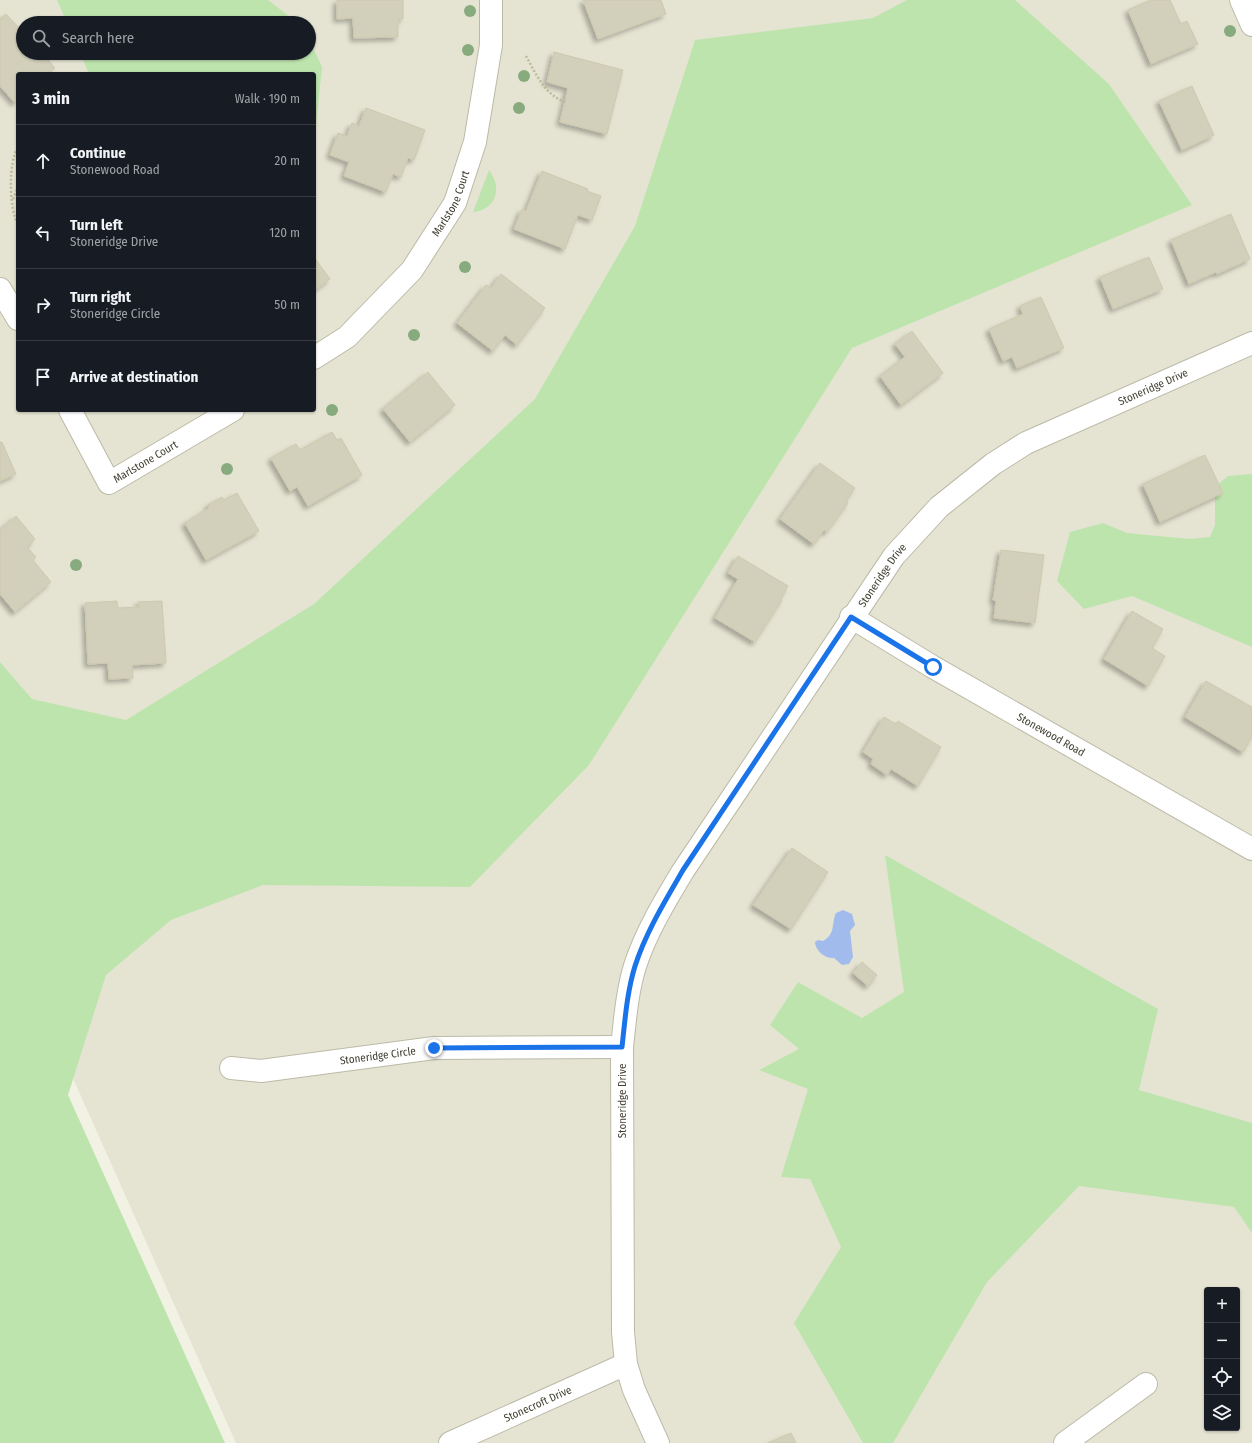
<!DOCTYPE html>
<html lang="en">
<head>
<meta charset="utf-8">
<style>
  :root { --surface:#171b24; --page:#242831; --text:#f1f3f6; --muted:#9ea1a6; --line:#363941 }
  body { margin:0; font-family:"Fira Sans Condensed",sans-serif; background:var(--page); color:var(--text) }
  .controls { position:absolute; right:12px; bottom:12px; display:grid; overflow:hidden; border-radius:4px; box-shadow:0 1px 3px #0004 }
  .controls button { width:36px; height:36px; display:grid; place-items:center; padding:0; border:0; border-bottom:1px solid var(--line); background:var(--surface); color:var(--text); font:20px sans-serif }
  .stop { position:absolute; width:12px; height:12px; margin:-9px; border:3px solid #1a73e8; border-radius:50%; background:#fff }
  .stop.end { background:#1a73e8; border-color:#fff; box-shadow:0 1px 4px #0008 }
  .list { margin:0; padding:0; list-style:none }
  h2 { display:flex; justify-content:space-between; align-items:center; height:52px; margin:0; padding:0 16px; font-size:17px }
  h2 small { font-size:13px; font-weight:400; color:var(--muted) }
  .list li { display:grid; grid-template-columns:26px 1fr auto; gap:12px; align-items:center; box-sizing:border-box; height:72px; padding:0 16px; border-top:1px solid var(--line) }
  .list b { display:block; font-size:15px; white-space:nowrap }
  .list p { margin:0; font-size:13px; white-space:nowrap; color:var(--muted) }
  .list em { font-size:13px; font-style:normal; color:var(--muted) }
  .icon { flex:none; width:22px; height:22px; fill:none; stroke:currentColor; stroke-width:2; stroke-linecap:round; stroke-linejoin:round }
  .map { position:relative; flex:none; width:1252px; height:1443px; overflow:hidden }
  .search { position:absolute; background:var(--surface); box-shadow:0 1px 3px #0004; left:16px; top:16px; width:300px; height:44px; display:flex; align-items:center; gap:10px; box-sizing:border-box; padding:0 14px; border-radius:22px; color:var(--muted); font-size:15px }
  .panel { position:absolute; background:var(--surface); box-shadow:0 1px 3px #0004; left:16px; top:72px; width:300px; height:340px; border-radius:4px }
  .map>svg:first-child { display:block }
  .residential { fill:#e5e4d2; fill-rule:evenodd }
  .green { fill:#bee4ae }
  .water { fill:#a2bbed }
  .building { fill:#d2cfba; stroke:#cdc9ae; filter:url(#shadow) }
  .lines { fill:none; stroke-linecap:round; stroke-linejoin:round }
  .street-casing { stroke:#bcbaa7; stroke-width:24 }
  .path { stroke:#bdba99; stroke-width:2.5; stroke-dasharray:2 2; stroke-linecap:butt }
  .street { stroke:#fff; stroke-width:22 }
  .tree { fill:#88ab7e }
  .route { stroke:#1a73e8; stroke-width:5 }
  .labels { text-anchor:middle; dominant-baseline:central; stroke-width:4; stroke-linejoin:round; paint-order:stroke }
  .street-label { font-size:11px; fill:#434134; stroke:#fff }
</style>
</head>
<body>
<div class="map">
<svg width="1252" height="1443" viewBox="0 0 1252 1443">
  <defs>
    <filter id="shadow"><feDropShadow dx="-3.5" dy="3.5" stdDeviation="2" flood-color="#0004"/></filter>
  </defs>
  <rect width="100%" height="100%" fill="#f1f1e4"/>
  <!-- residential -->
  <path class="residential" d="M0 0H1252V1443H236L0 915ZM23 23H309V53H23ZM18 74H314V410H18ZM1207 1290H1237V1428H1207Z"/>
  <!-- green -->
  <path class="green" d="M57 0H268L298 23H67Z
    M907 0H1015L1109 84 1192 205 852 348 589 765 470 887 263 885 171 920 106 975 68 1095 225 1443H0V662L32 699 126 720 314 604 535 399 635 226 695 40 873 18Z
    M309 39 322 67 314 146V74H89L80 53H309Z
    M489 170C503 188 496 210 473 212Z
    M1252 474V647L1132 596 1084 609 1057 581 1070 532 1103 523 1127 533 1190 539 1210 537 1215 525V487L1228 476Z
    M885 855 1158 1009 1139 1090 1252 1123V1233L1234 1207 1079 1186 987 1282 893 1443H863L794 1323 841 1247 810 1179 781 1177 808 1089 759 1070 799 1049 770 1025 798 982 862 1018 904 992Z"/>
  <!-- water -->
  <path class="water" d="M843 910 852 914 855 925 850 931 853 957 849 964 842 965 834 958C825 959 815 950 815 942L818 940 823 941C836 934 831 924 836 913Z"/>
  <!-- building -->
  <path class="building" d="M337 0H403V19H398V37L354 38 353 18 337 19Z
    M583 0H661L666 14 598 39Z
    M1151 0H1170L1181 24 1187 21 1198 44 1151 64 1128 10Z
    M6 14 23 32V53H42L55 68 47 74H18V100L15 103 0 86V19Z
    M554 52 623 70 607 134 560 122 568 88 547 82Z
    M1192 86 1214 135 1182 150 1159 101Z
    M366 108 425 130 414 160 408 158 401 177 393 174 386 192 344 176 349 162 330 155 338 133 347 136 352 123 359 126Z
    M542 171 588 189 587 191 601 196 592 220 578 215 565 249 514 229 522 209 526 211Z
    M1231 214 1250 259 1217 274 1216 272 1189 284 1171 240Z
    M314 257 330 279 314 291Z
    M1149 257 1163 289 1113 309 1100 277Z
    M501 274 545 308 517 345 505 335 493 351 457 323 486 285 491 288Z
    M1041 297 1064 348 1017 368 1012 357 1003 361 989 329 1023 314 1020 306Z
    M912 331 943 373 901 405 880 376 905 357 895 344Z
    M428 372 455 405 410 442 383 409Z
    M332 432 337 440 341 438 362 475 308 506 297 487 290 491 271 458 296 444 300 450Z
    M0 442H2L16 474 0 481Z
    M1205 455 1223 493 1160 522 1143 484Z
    M820 463 855 488 846 501 848 503 827 532 824 530 814 544 780 519Z
    M237 493 259 531 206 560 185 523 209 508 208 505 222 497 224 500Z
    M16 516 35 539 27 547 36 557 33 560 51 582 15 612 0 594V530Z
    M1001 550 1044 555 1035 623 994 618 996 601 993 600Z
    M738 556 788 586 781 599 782 600 755 642 715 618 738 579 728 573Z
    M117 601 118 608 139 607 138 602 162 601 166 663 132 665 133 678 109 679 108 663 88 664 85 603Z
    M1132 611 1163 629 1152 648 1165 656 1148 686 1104 659Z
    M1206 681 1252 707V737L1243 752 1185 717Z
    M884 717 896 724 898 721 941 747 918 786 891 769 887 775 871 764 873 759 863 752Z
    M792 848 828 872 791 929 753 905Z
    M862 962 877 975 868 986 853 973Z
    M791 1433 796 1443H768Z"/>
  <g class="lines">
    <defs>
      <g id="street">
        <path d="M1241 0 1252 25"/>
        <path d="M0 289 18 319"/>
        <path id="s1" d="M314 358 347 337 412 270 455 203 475 142 491 45V0"/>
        <path id="s2" d="M70 410 109 483 233 410"/>
        <path id="s3" d="M851 617 933 667 1252 849"/>
        <path id="s4" d="M231 1068 261 1071 434 1048 622 1047"/>
        <path id="s5" d="M450 1443 626 1364"/>
        <path id="s6" d="M658 1443 634 1390 626 1364 623 1332 622 1047C625 1020 627 992 635 966 646 932 665 901 683 871L894 556 939 507 993 464 1026 443 1252 343"/>
        <path d="M1065 1443 1146 1384"/>
      </g>
    </defs>
    <!-- street casing -->
    <use href="#street" class="street-casing"/>
    <!-- path -->
    <path class="path" d="M526 56C536 74 545 95 565 102
      M18 148C8 160 9 211 18 224
      M13 199 18 187"/>
    <!-- street -->
    <use href="#street" class="street"/>
  </g>
  <!-- trees -->
  <g class="tree">
    <circle cx="470" cy="11" r="6"/>
    <circle cx="1230" cy="31" r="6"/>
    <circle cx="468" cy="50" r="6"/>
    <circle cx="524" cy="76" r="6"/>
    <circle cx="519" cy="108" r="6"/>
    <circle cx="465" cy="267" r="6"/>
    <circle cx="414" cy="335" r="6"/>
    <circle cx="332" cy="410" r="6"/>
    <circle cx="227" cy="469" r="6"/>
    <circle cx="76" cy="565" r="6"/>
  </g>
  <g class="lines">
    <!-- route -->
    <path class="route" d="M434 1048 622 1047C625 1020 627 992 635 966 646 932 665 901 683 870L851 617 933 667"/>
  </g>
  <g class="labels">
    <!-- street labels -->
    <g class="street-label">
      <text stroke="none"><textPath href="#s1" startOffset="210">Marlstone Court</textPath></text>
      <text stroke="none"><textPath href="#s6" startOffset="1284">Stoneridge Drive</textPath></text>
      <text stroke="none"><textPath href="#s2" startOffset="125">Marlstone Court</textPath></text>
      <text stroke="none"><textPath href="#s6" startOffset="948">Stoneridge Drive</textPath></text>
      <text stroke="none"><textPath href="#s3" startOffset="232">Stonewood Road</textPath></text>
      <text stroke="none"><textPath href="#s4" startOffset="148">Stoneridge Circle</textPath></text>
      <text transform="translate(622 1101) rotate(-90)">Stoneridge Drive</text>
      <text stroke="none"><textPath href="#s5" startOffset="96">Stonecroft Drive</textPath></text>
    </g>
  </g>
</svg>
<div class="controls">
<button>+</button>
<button>−</button>
<button><svg class="icon" aria-label="locate" viewBox="0 0 24 24"><circle cx="12" cy="12" r="6"/><path d="M12 2v4M12 18v4M2 12h4M18 12h4"/></svg></button>
<button><svg class="icon" aria-label="layers" viewBox="0 0 24 24"><path d="M12 4l9 5-9 5-9-5zM3 14l9 5 9-5"/></svg></button>
</div>
<div class="stop" style="left:933px;top:667px"></div>
<div class="stop end" style="left:434px;top:1048px"></div>
<div class="search"><svg class="icon" aria-label="search" viewBox="0 0 24 24"><circle cx="10" cy="10" r="6"/><path d="M15 15l6 6"/></svg>Search here</div>
<section class="panel">
<h2>3 min<small>Walk · 190 m</small></h2>
<ul class="list">
<li><svg class="icon" aria-label="ahead" viewBox="0 0 24 24"><path d="M12 20V5M6 11l6-6 6 6"/></svg><div><b>Continue</b><p>Stonewood Road</p></div><em>20 m</em></li>
<li><svg class="icon" aria-label="left" viewBox="0 0 24 24"><path d="M17 20v-9H6M10 6l-5 5 5 5"/></svg><div><b>Turn left</b><p>Stoneridge Drive</p></div><em>120 m</em></li>
<li><svg class="icon" aria-label="right" viewBox="0 0 24 24"><path d="M7 20v-9h11M14 6l5 5-5 5"/></svg><div><b>Turn right</b><p>Stoneridge Circle</p></div><em>50 m</em></li>
<li><svg class="icon" aria-label="arrive" viewBox="0 0 24 24"><path d="M6 21V4h12l-3 4 3 4H6"/></svg><div><b>Arrive at destination</b></div></li>
</ul>
</section>
</div>
</body>
</html>
